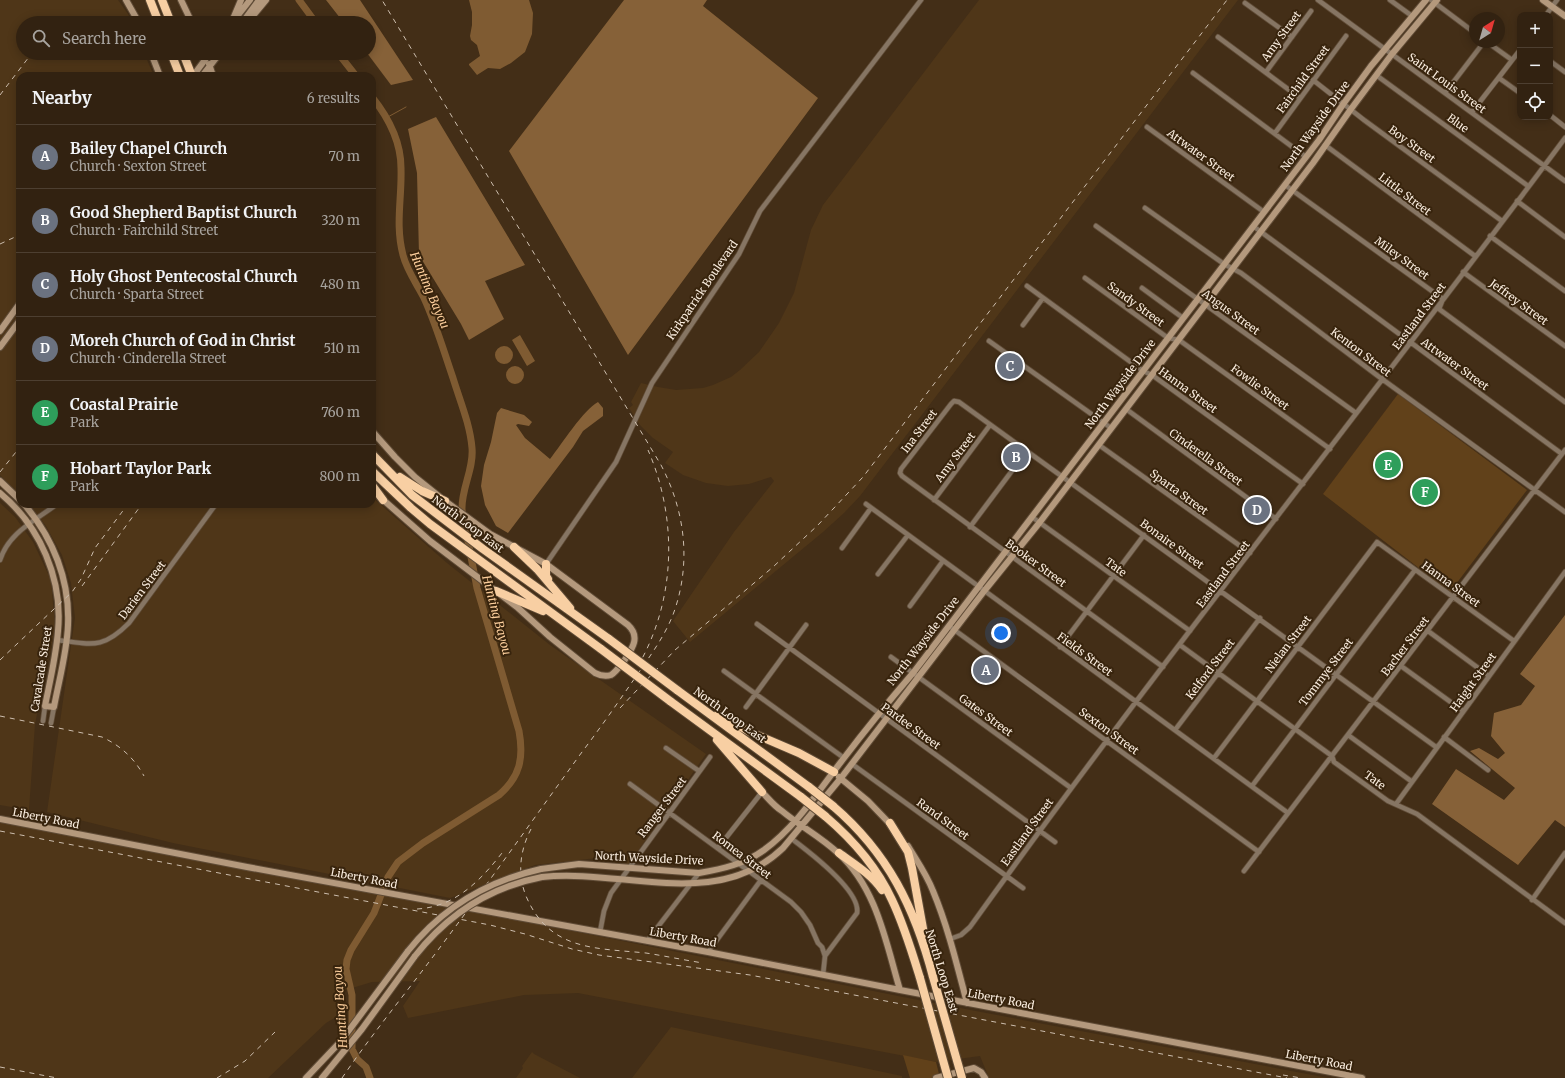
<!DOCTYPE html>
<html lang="en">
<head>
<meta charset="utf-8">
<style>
  :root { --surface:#322211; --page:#3d2f1f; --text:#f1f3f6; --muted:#a8a49f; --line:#4d3f31; --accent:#bca0f2 }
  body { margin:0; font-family:Merriweather,serif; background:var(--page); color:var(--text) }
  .controls { position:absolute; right:12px; top:12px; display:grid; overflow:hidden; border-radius:8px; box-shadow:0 2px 10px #0003 }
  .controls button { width:36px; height:36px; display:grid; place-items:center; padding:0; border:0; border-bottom:1px solid var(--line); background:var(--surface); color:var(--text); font:20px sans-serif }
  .compass { position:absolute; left:1469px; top:12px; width:36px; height:36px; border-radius:50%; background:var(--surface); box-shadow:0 2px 10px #0003; rotate:37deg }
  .you { position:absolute; left:1001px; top:633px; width:14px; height:14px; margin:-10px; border:3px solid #fff; border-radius:50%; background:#1a73e8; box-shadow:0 0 0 6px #1a73e833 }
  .badge { display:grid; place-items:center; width:26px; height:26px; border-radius:50%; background:var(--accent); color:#fff; font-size:13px; font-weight:700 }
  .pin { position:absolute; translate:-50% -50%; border:2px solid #fff; box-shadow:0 1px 4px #0006 }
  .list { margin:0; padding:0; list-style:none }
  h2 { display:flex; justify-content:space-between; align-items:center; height:52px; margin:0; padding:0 16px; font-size:17px }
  h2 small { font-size:13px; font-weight:400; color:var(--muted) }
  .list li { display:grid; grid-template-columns:26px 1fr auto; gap:12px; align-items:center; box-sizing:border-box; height:64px; padding:0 16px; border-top:1px solid var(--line) }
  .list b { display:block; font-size:15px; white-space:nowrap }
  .list p { margin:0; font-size:13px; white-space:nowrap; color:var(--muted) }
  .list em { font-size:13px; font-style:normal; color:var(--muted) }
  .icon { flex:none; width:22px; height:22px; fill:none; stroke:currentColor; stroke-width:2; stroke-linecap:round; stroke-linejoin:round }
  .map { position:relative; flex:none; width:1565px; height:1078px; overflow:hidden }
  .search { position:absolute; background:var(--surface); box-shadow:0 2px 10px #0003; left:16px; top:16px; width:360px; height:44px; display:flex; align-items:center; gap:10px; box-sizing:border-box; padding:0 14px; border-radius:22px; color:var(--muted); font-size:15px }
  .panel { position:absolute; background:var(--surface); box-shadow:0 2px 10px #0003; left:16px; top:72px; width:360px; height:436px; border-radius:12px }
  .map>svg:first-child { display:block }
  .built { fill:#4f3618 }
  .green { fill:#61411a }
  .forest { fill:#866138 }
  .water { fill:#7f5b32 }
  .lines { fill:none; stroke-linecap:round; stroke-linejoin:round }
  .stream { stroke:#7f5b32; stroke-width:1 }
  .river { stroke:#7f5b32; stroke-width:7 }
  .street-casing { stroke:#604c37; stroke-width:6 }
  .secondary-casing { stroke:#604c37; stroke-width:8 }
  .highway-casing { stroke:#604c37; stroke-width:10 }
  .street { stroke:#867563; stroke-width:4.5 }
  .secondary { stroke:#b4997d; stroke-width:6 }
  .highway { stroke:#f8cfa3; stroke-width:8 }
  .rail { stroke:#cdbeae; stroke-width:1; stroke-dasharray:5 5; stroke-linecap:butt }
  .secondary-bridge-casing { stroke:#604c37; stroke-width:8; stroke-linecap:butt }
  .highway-bridge-casing { stroke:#604c37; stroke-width:10; stroke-linecap:butt }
  .secondary-bridge { stroke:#b4997d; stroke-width:6 }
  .highway-bridge { stroke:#f8cfa3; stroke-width:8 }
  .labels { text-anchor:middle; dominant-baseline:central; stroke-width:4; stroke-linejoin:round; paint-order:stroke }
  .street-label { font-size:11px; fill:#f9ecde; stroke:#38240d }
  .water-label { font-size:12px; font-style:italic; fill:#fbcd9b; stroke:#38240d }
</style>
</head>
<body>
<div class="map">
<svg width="1565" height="1078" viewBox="0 0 1565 1078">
  <rect width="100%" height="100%" fill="#432e17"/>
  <!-- built -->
  <path class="built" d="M0 0H118L128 14 132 23H23V53H144L154 76H20V495L0 475Z
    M979 0H1238L860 496 844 513 823 532 690 642 673 621 734 532 774 481 771 477 749 484 728 486 706 483 683 475 665 463 673 452 653 438 640 425 629 408 633 405 631 402 641 383 658 387 676 390 703 388 713 385 731 377 740 370 759 352 779 323 794 293 811 230 823 205Z
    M372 497 447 563 550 645 706 754 628 865 597 858 535 865 450 898 173 843 47 812 75 618 71 583 62 555 46 526 29 504H372Z
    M0 503 15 517 33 542 51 580 55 627 35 724 29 810 0 805Z
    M0 821 437 904 918 1000 1328 1078H989L980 1056 936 1062 578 993 524 995 408 1018 403 1006 420 981 372 982 342 991 345 1003 341 1014 326 1023 268 1078H0Z
    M671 1027 902 1076V1078H632Z
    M532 1052 534 1054 580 1078H516L523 1068 522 1066Z"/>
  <!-- green -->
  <path class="green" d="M1398 394 1527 490 1450 592 1323 494Z
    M903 1055 936 1062 940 1078H910Z"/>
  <!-- forest -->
  <path class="forest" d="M326 0H360L413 80 391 85 367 53H369V23H344Z
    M624 0H707L703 6 818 98 628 355 509 151Z
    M436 117 525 265 485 281 504 319 469 340 461 324 419 255 417 173 408 129Z
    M598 402 603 408V416L583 431 573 447 508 533 496 526 485 505 481 486 484 465 491 442 497 413 501 408 524 415 532 422 529 426 518 424 516 425 525 438 550 459C561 445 584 409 598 402Z
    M1565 615V827L1555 820 1518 865 1432 804 1456 769 1504 800 1515 788 1470 751 1479 748 1498 759 1505 753 1491 736 1494 713 1521 705 1535 686 1520 674Z"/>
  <!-- water -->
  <path class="water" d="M469 0H529L533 13 532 34 525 52 511 63 500 69 488 68 477 75 469 65V64L480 56 477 45 471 40 470 36 472 25V12Z
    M520 335 535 361 527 366 512 340Z
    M495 355a9 9 0 1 1 18 0a9 9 0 1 1-18 0Z
    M506 375a9 9 0 1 1 18 0a9 9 0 1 1-18 0Z"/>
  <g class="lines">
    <!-- stream -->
    <path class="stream" d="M386 118 406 107"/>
    <!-- river -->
    <path class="river" d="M299 0 316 23
      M338 53 356 76
      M370 1078 366 1067 357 1059 352 1049V995L346 969 347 960 351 950 374 913 388 877 398 862 423 843 499 795C520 777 524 758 519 731L477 588 462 510C461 489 474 469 472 448 470 424 460 401 453 378 444 352 436 324 424 298 417 284 407 271 403 255 395 224 402 199 401 168 401 142 388 117 372 97"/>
    <defs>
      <path id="street" d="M1318 0 1565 181
        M1390 0 1412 16
        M1431 0 1475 33
        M1245 3 1292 37
        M1546 15 1557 0
        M1218 37 1300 98
        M1487 42 1512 60
        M1550 61 1565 72
        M1266 72 1311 11
        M1193 73 1306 157
        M1376 75 1528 186
        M1499 78 1520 93
        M1313 80 1364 120 1502 221
        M1445 93 1484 42
        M1472 112 1520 50
        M1550 115 1565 127
        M1147 127 1264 212
        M1275 133 1346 36
        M1325 145 1475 256
        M1285 185 1443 299 1439 309 1565 402
        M1517 201 1565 237
        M1145 208 1224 264 1241 273 1382 379 1565 512
        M1096 226 1356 413
        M1253 226 1562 454
        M1490 236 1565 291
        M1463 272 1565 346
        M1085 278 1168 338 1179 340 1330 449
        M1027 286 1143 371 1152 375 1303 484
        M1142 288 1183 318
        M1023 325 1043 298
        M989 341 1111 428
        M1126 409 1276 519
        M1099 445 1250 553
        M934 500 990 425
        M866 504 1288 813
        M1032 517 1190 631
        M970 527 1026 452
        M842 548 871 508
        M0 560C9 532 35 521 57 504
        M546 564 616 462 652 383 739 254 760 211 921 0
        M878 574 908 535
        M910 606 943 561
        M757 624 1055 842
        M949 626 1259 852
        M1428 631 1489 676
        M57 640C92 644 102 650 129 623L216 504
        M1180 645 1332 756 1334 762 1388 801 1417 814 1565 923
        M1060 647 1144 535
        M891 657 1071 788
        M1401 666 1463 711
        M1163 667 902 476 900 473 901 469 951 404 954 401 959 402 1436 747
        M724 671 844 758
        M746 707 806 625
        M43 721 45 706
        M51 723 54 707
        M1175 730 1260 618
        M1348 735 1411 781
        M1444 737 1488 770
        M666 748 699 771
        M1214 758 1377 542 1514 641
        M852 764 1023 888
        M630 784 791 902 801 912 810 925 818 943 822 947 825 956
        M1252 786 1415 570
        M1396 804 1565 572
        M792 839C808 851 861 891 857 913L825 956 823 975
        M718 848 762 792
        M1244 871 1565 450
        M1532 900 1565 853
        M600 932 604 911 611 893 710 757
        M950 939 961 935 970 927C1162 659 1369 402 1565 138
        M647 941 699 873
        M708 952 761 880"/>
      <path id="secondary" d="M126 0 139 23
        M181 0 192 23
        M1543 0 1565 16
        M233 19 241 0
        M232 23 250 0
        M242 23 259 0
        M247 23 266 0
        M151 53 160 76
        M209 64 213 76
        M193 76 210 53
        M202 76 220 53
        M0 331 20 303
        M0 347 20 320
        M372 431 395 457 415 477 445 501 490 534 546 564 628 625C641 637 632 649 624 661 620 666 616 672 611 675 605 677 601 676 595 673L550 637 517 607 430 541 380 497
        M0 481 20 500
        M0 493C40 526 63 579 58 631 56 656 50 681 45 706L54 707C59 680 67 652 68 625 70 580 53 538 24 504
        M839 777 868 801 892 826
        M762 792C768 798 774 806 782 811 800 826 821 837 838 853 877 888 886 943 900 990
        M0 819 247 867 708 952 900 990 1362 1078
        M908 846C917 861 927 875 933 891 948 927 957 965 967 1003
        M541 869 579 864 699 873C722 869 745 864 764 850 797 826 819 790 844 758 866 729 889 701 913 673L1319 140 1344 103 1371 66 1426 0
        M542 877C622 868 716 912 783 848L841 778 985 590 1040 522 1313 163 1351 109 1392 54 1437 0
        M306 1078 341 1041 408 951
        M322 1078 362 1029 415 956
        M936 1078 974 1068 981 1072 985 1078"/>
      <path id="highway" d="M150 0 159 23
        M162 0 171 23
        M171 53 180 76
        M183 53 192 76
        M372 454 412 495 483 549 609 639
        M372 471 411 508 430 524 601 649
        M400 477 422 491 445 501
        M372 485 383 500
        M514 547 537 569 570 608
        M546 564V576L548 579
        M496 591 543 611
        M677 690 809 787
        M670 701 801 797
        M718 714 750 732 799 753 834 772
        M717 740 762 792
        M833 806C888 853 915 908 933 977
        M825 816C852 839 877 867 892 900 904 925 912 952 920 978
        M890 823 908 852 912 868 924 934
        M839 853C854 864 871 874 882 890"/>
    </defs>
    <!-- street casing -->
    <use href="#street" class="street-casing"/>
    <!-- secondary casing -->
    <use href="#secondary" class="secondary-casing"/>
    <!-- highway casing -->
    <use href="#highway" class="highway-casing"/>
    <!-- street -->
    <use href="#street" class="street"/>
    <!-- secondary -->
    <use href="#secondary" class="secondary"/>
    <!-- highway -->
    <use href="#highway" class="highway"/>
    <!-- rail -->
    <path class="rail" d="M54 23 55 22
      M0 95 32 53
      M0 244 15 237 20 231
      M0 472 20 447
      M82 586 142 504
      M0 660 72 592 81 579 95 548 128 504
      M638 666C676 600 678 519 648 450
      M620 708 675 650 773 567 818 525 863 477 1227 0
      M0 716 102 737C121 746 134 758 144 776
      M531 829C520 850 517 874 526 896 549 951 596 948 646 953 665 956 684 960 703 963
      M0 831 490 925 525 934 572 949 599 955 750 975 1287 1078
      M417 909C455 907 480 881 502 853
      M0 1067 57 1078
      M1283 1075 1301 1078
      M217 1078 245 1061 275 1032
      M342 1078C372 1034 406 993 438 950 487 885 534 818 582 752 601 727 619 701 637 675 652 653 668 632 676 606 691 558 684 509 661 465L382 0"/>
    <defs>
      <path id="secondary-bridge" d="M408 951C442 908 487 881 541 869
        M415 956C448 914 490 887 542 877"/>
      <path id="highway-bridge" d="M609 639 677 690
        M601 649 670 701
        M809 787 833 806
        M801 797 825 816
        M933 977 962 1078
        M920 978 948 1078"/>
    </defs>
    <!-- secondary-bridge casing -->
    <use href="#secondary-bridge" class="secondary-bridge-casing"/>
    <!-- highway-bridge casing -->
    <use href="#highway-bridge" class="highway-bridge-casing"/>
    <!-- secondary-bridge -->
    <use href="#secondary-bridge" class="secondary-bridge"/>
    <!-- highway-bridge -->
    <use href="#highway-bridge" class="highway-bridge"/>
  </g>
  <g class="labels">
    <!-- street labels -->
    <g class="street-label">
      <text transform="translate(1281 36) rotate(-54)">Amy Street</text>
      <text transform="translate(1303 79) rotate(-54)">Fairchild Street</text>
      <text transform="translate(1447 83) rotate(36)">Saint Louis Street</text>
      <text transform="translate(1458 123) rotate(36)">Blue</text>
      <text transform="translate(1315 126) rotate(-54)">North Wayside Drive</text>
      <text transform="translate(1412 144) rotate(36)">Boy Street</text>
      <text transform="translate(1201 155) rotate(36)">Attwater Street</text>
      <text transform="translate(1405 194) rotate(37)">Little Street</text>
      <text transform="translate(1402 258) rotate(36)">Miley Street</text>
      <text transform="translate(702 290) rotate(-56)">Kirkpatrick Boulevard</text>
      <text transform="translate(1519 302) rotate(36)">Jeffrey Street</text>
      <text transform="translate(1136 304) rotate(36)">Sandy Street</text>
      <text transform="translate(1231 312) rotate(36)">Angus Street</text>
      <text transform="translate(1419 316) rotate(-53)">Eastland Street</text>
      <text transform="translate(1361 352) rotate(37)">Kenton Street</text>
      <text transform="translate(1455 364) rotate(36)">Attwater Street</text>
      <text transform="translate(1120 384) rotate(-53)">North Wayside Drive</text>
      <text transform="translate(1260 387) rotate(36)">Fowlie Street</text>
      <text transform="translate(1188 390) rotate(36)">Hanna Street</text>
      <text transform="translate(919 431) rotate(-53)">Ina Street</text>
      <text transform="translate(955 457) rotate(-53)">Amy Street</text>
      <text transform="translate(1206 457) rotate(36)">Cinderella Street</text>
      <text transform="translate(1179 492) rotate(36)">Sparta Street</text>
      <text transform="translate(468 524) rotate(37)">North Loop East</text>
      <text transform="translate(1172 544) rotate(36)">Bonaire Street</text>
      <text transform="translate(1036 563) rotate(36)">Booker Street</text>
      <text transform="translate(1116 567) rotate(36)">Tate</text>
      <text transform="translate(1223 574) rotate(-53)">Eastland Street</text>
      <text transform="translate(1451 584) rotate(36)">Hanna Street</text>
      <text transform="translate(142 590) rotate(-53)">Darien Street</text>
      <text transform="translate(923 641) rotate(-52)">North Wayside Drive</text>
      <text transform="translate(1288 644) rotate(-53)">Nielan Street</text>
      <text transform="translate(1405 646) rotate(-53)">Bacher Street</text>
      <text transform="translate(1085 654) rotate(36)">Fields Street</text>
      <text transform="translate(41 669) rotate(-81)">Cavalcade Street</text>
      <text transform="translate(1210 669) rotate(-53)">Kelford Street</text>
      <text transform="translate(1326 672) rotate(-53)">Tommye Street</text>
      <text transform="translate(1473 682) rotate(-54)">Haight Street</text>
      <text transform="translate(730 715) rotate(36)">North Loop East</text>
      <text transform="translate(986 715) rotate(36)">Gates Street</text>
      <text transform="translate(911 726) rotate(36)">Pardee Street</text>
      <text transform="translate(1109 731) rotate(36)">Sexton Street</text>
      <text transform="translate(1375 780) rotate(36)">Tate</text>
      <text transform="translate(662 807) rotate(-53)">Ranger Street</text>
      <text transform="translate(46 818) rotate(11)">Liberty Road</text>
      <text transform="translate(943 819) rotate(36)">Rand Street</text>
      <text transform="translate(1027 832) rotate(-54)">Eastland Street</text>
      <text transform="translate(742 855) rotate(37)">Romea Street</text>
      <text transform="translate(649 858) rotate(3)">North Wayside Drive</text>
      <text transform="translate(364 878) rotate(11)">Liberty Road</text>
      <text transform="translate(683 937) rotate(10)">Liberty Road</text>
      <text transform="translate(942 971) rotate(73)">North Loop East</text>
      <text transform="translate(1001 999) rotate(11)">Liberty Road</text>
      <text transform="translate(1319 1060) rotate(11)">Liberty Road</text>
    </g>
    <!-- water labels -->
    <g class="water-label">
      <text transform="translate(430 290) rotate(67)">Hunting Bayou</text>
      <text transform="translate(497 615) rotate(75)">Hunting Bayou</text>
      <text transform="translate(340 1007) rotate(-94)">Hunting Bayou</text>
    </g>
  </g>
</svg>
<div class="controls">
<button>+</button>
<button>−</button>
<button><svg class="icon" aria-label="locate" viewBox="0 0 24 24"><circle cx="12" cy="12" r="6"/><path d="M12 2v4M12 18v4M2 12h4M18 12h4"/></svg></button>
</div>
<svg class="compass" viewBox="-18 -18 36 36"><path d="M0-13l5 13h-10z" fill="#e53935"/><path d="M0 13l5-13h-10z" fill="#a8a49f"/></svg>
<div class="you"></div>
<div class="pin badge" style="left:986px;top:670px;background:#6b7280">A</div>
<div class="pin badge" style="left:1016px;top:457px;background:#6b7280">B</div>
<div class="pin badge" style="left:1010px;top:366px;background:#6b7280">C</div>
<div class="pin badge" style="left:1257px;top:510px;background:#6b7280">D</div>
<div class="pin badge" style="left:1388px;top:465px;background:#2e9e5b">E</div>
<div class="pin badge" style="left:1425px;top:492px;background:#2e9e5b">F</div>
<div class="search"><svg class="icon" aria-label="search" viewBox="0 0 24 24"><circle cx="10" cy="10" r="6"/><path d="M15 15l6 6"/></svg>Search here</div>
<section class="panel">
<h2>Nearby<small>6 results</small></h2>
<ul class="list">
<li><span class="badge" style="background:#6b7280">A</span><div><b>Bailey Chapel Church</b><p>Church · Sexton Street</p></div><em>70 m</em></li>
<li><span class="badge" style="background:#6b7280">B</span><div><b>Good Shepherd Baptist Church</b><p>Church · Fairchild Street</p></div><em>320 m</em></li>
<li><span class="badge" style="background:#6b7280">C</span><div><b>Holy Ghost Pentecostal Church</b><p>Church · Sparta Street</p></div><em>480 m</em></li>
<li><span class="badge" style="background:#6b7280">D</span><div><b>Moreh Church of God in Christ</b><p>Church · Cinderella Street</p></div><em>510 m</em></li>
<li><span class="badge" style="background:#2e9e5b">E</span><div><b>Coastal Prairie</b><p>Park</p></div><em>760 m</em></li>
<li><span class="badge" style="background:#2e9e5b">F</span><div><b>Hobart Taylor Park</b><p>Park</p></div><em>800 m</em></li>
</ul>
</section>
</div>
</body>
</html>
